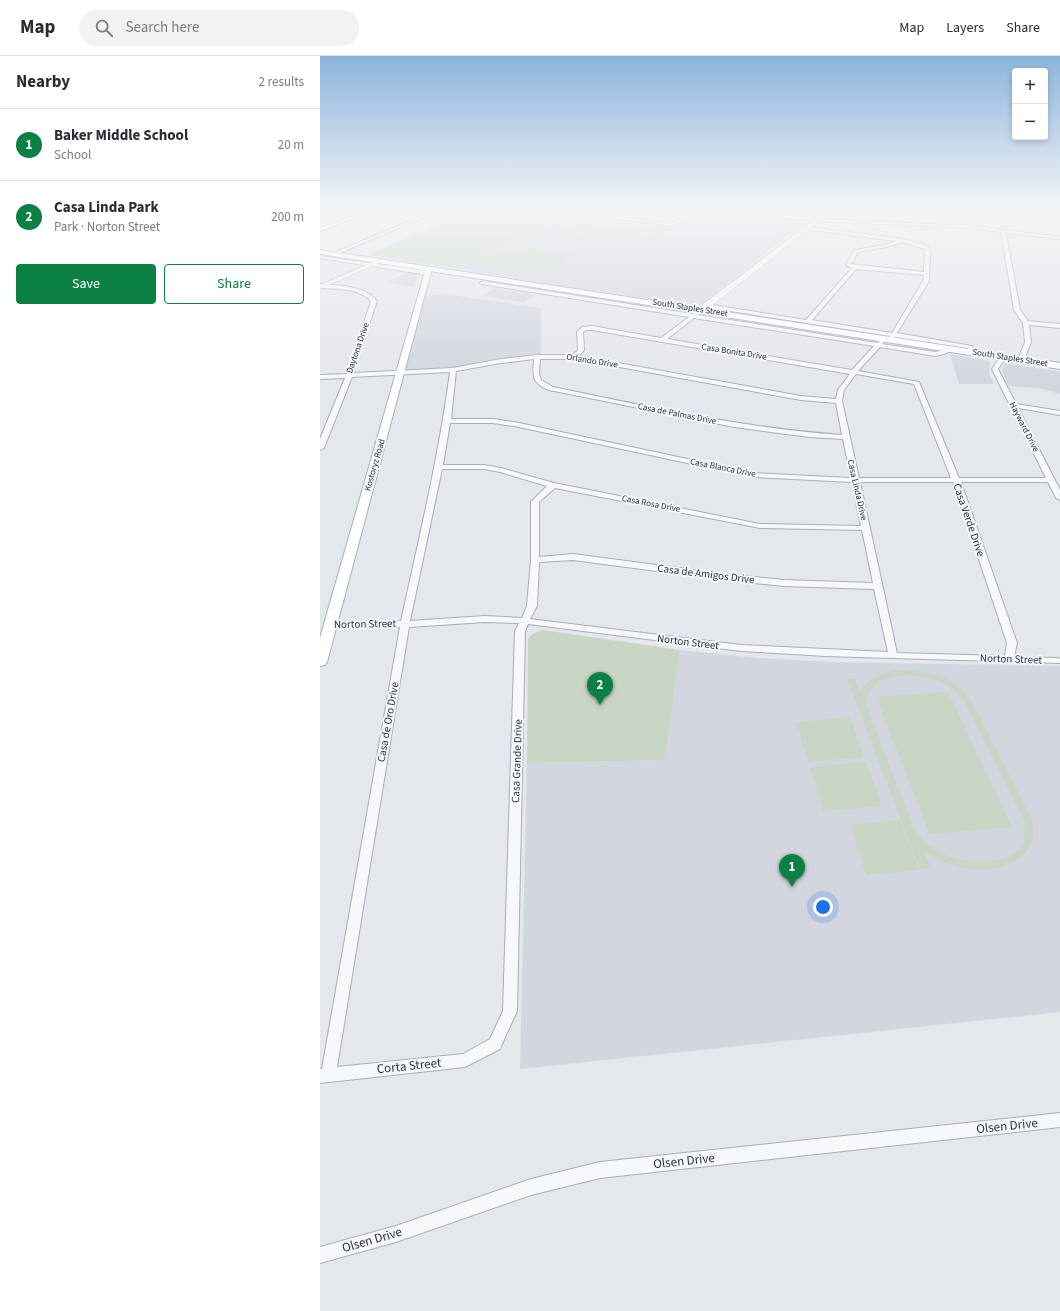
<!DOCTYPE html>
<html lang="en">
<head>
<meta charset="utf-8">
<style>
  :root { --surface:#fff; --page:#f2f2f3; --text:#2b2b33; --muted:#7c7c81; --line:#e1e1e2; --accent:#0b8043 }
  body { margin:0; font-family:"Source Sans 3",sans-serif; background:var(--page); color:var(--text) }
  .controls { position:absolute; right:12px; top:12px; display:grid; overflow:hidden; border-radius:4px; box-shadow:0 2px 6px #0003 }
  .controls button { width:36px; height:36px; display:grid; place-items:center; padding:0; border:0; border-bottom:1px solid var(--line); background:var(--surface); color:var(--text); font:20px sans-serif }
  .you { position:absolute; left:503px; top:851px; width:14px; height:14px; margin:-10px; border:3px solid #fff; border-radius:50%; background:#1a73e8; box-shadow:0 0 0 6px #1a73e833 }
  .badge { display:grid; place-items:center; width:26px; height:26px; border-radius:50%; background:var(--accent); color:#fff; font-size:13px; font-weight:700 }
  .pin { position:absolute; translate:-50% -33px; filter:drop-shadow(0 1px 2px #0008) }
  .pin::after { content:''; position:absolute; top:21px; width:14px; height:12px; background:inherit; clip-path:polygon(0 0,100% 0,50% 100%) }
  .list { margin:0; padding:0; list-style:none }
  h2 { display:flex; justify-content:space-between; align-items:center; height:52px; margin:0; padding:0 16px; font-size:17px }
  h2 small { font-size:13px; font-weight:400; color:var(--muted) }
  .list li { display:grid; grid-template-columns:26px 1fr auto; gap:12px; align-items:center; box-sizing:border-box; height:72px; padding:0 16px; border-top:1px solid var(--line) }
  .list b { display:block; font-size:15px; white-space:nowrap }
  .list p { margin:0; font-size:13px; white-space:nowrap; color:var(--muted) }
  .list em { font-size:13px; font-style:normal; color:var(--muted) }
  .actions { display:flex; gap:8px; padding:12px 16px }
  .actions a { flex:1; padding:9px 0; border:1px solid var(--accent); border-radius:4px; text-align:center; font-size:14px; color:var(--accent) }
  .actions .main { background:var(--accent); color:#fff }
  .icon { flex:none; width:22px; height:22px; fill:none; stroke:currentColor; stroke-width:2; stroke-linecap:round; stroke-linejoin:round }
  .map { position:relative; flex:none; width:740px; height:1255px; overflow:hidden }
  header { display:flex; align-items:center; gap:24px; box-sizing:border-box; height:56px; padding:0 20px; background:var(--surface); border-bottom:1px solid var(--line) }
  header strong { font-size:19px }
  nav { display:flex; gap:22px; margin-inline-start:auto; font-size:14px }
  .search { width:280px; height:36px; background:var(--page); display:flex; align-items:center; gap:10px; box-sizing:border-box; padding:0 14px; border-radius:22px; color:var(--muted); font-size:15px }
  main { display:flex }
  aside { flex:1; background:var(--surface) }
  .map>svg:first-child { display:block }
  .built { fill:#d2d6de }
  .green { fill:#c9d6c5; fill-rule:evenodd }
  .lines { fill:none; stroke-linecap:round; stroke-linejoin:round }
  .minor-casing { stroke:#a9aeb7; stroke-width:2 }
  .tertiary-casing { stroke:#a9aeb7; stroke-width:1 }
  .secondary-casing { stroke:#a9aeb7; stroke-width:2 }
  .primary-casing { stroke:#a3abb8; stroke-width:2 }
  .minor { fill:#f7f8fa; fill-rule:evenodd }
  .tertiary { fill:#f7f8fa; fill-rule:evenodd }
  .secondary { fill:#fff; fill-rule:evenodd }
  .primary { fill:#fff; fill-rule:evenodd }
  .labels { text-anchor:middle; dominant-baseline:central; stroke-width:4; stroke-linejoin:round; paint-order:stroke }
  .far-street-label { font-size:9px; fill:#2b3445; stroke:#f4f6f9 }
  .street-label { font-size:11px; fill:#2b3445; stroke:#f4f6f9 }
  .near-street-label { font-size:13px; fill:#2b3445; stroke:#f4f6f9 }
</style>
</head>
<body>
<header>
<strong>Map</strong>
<div class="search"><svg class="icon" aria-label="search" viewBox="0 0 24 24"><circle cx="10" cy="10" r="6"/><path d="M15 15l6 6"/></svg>Search here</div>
<nav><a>Map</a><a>Layers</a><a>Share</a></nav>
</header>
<main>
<aside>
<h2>Nearby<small>2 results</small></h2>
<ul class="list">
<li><span class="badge">1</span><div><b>Baker Middle School</b><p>School</p></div><em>20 m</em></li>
<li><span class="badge">2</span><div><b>Casa Linda Park</b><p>Park · Norton Street</p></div><em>200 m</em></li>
</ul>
<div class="actions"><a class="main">Save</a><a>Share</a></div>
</aside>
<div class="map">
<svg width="740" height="1255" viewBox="0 0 740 1255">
  <rect width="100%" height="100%" fill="#e4e7ec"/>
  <!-- built -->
  <path class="built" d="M379 153 487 164 380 249 374 250 138 213 249 158 352 171 360 168Z
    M87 216 98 218 94 231 67 226Z
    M176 232 215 239 203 246 164 240Z
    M124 238 221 252V299L190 302 116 314H85L105 240Z
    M630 298 670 305 669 319 675 328H639Z
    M685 307 740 316V338L719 332 689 330 682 316Z
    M360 594 437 602 512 606 740 610V956L200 1013 207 707 345 704Z"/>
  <!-- green -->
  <path class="green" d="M160 151H191L249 158 138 213 47 199Z
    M263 163 327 171 338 175 340 179C323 197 240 179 215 176L218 174 228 176 227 171 240 165ZM262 165 324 172 332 175 335 178C325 194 258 180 241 177L232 173 234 170 247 166Z
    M258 166 324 175 309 184 241 175Z
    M214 192 257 197 235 212 237 213 233 215 227 214 214 216 154 207 181 194Z
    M223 574 360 594 345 704 207 707 208 583 214 577Z
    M582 614C608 614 635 621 651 644L711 762C724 807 674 819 639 811 626 808 614 801 603 794L610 812 600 813 527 623H535L540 635C551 620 564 616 582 614ZM583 619C608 619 632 626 646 648L702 760C704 767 706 774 704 782 697 814 640 808 619 796 609 790 601 783 594 773L547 651C544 629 564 621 583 619Z
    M628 636 692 771 610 778 556 641Z
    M530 661 544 701 488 706 476 666Z
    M546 706 562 750 503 755 490 711Z
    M580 764 599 814 546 819 530 769Z"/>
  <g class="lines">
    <defs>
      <path id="minor" d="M57 151H62L0 175V172Z
        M123 151H128L15 199 11 198Z
        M203 151H212L295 161 312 151H316L300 161 352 168 363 161 376 151H391L497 163 652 170 740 181V183L686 177 700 254 708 265 740 268V272L709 269 711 286 704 304 699 305 698 304 705 286 703 267 694 254 681 176 652 172 497 165 379 152 367 163 353 170Z
        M487 171 575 182 600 187 609 191 610 198 609 225 577 277 652 290 656 297 655 298H651L648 292 641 291 575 281 570 286 567 284 570 280 385 251V249L387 248 486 264 532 212 526 209 534 194 565 189 576 185 485 173ZM582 186 605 193 604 216 531 208 538 196 566 191ZM536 213 604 219 603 225 572 277 492 264Z
        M0 200 108 215 111 217 108 219 0 202Z
        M163 225 372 258 376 256 378 257V259L557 287 561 284 564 286 562 288 615 296 633 292V294L624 298 615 300 560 291 538 315 599 326 639 422H726L672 313 681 300H685L686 301 678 313 696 348 740 355V359L698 352 740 434V444L736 442 728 426H641L697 587 694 601 737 602 740 603V607L506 600 421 595 208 568 205 575 197 955 182 988 180 993 145 1011 0 1027V1013H2L80 571 10 572 5 569 10 566 81 565C99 482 119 400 130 316L32 321 4 392 0 394V383L25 322 0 323V319L27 318 51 245C39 232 17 233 0 232V228C19 230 44 229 57 245L33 317 133 312 181 303 217 299H253L258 294 257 276 262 271 272 270 341 282 369 261 161 228 160 227ZM374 262 554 290 532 314 347 283ZM266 274H272L530 318 518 334 516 343 481 340 259 300 264 294 263 276ZM214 303C213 320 211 327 229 334L414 371 489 381 523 383 531 422 433 417 194 366 173 363H131L136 315 181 307ZM220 303H255L481 344 516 347 522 379C424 372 329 351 233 331L221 324 219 318ZM536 318 594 328 631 422H539L522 345 524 334ZM130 367H173L194 370 433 421 532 426 541 470 440 468 234 427 181 412 164 409H123ZM122 413H164L180 416 227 430 211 446V504L207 550 202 562 165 560 90 565ZM540 426H633L687 587 685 600 577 597ZM235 432 440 472 542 474 553 527 464 524 405 518 253 498 219 501V446ZM253 504 405 524 464 530 554 533 568 596 421 589 210 563 217 550 219 506ZM165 566 199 567 195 575 183 955 170 983 143 998 17 1011 89 571Z
        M740 1057V1071L280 1122 211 1139 76 1186 0 1207V1191L76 1170 211 1123 280 1106Z"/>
      <path id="tertiary" d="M511 151H517L384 256H378V252Z
        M58 204 63 205 0 233V229Z"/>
      <path id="secondary" d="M109 210 112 212 7 606 5 609 0 610V582L106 212Z"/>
      <path id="primary" d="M0 194 740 307V313L0 198Z"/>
    </defs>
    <!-- minor casing -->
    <use href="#minor" class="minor-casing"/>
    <!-- tertiary casing -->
    <use href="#tertiary" class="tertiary-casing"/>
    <!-- secondary casing -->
    <use href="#secondary" class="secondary-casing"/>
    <!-- primary casing -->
    <use href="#primary" class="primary-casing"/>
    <!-- minor -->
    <use href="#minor" class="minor"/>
    <!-- tertiary -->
    <use href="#tertiary" class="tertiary"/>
    <!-- secondary -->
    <use href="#secondary" class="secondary"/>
    <!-- primary -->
    <use href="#primary" class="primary"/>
  </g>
  <!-- sky -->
  <linearGradient id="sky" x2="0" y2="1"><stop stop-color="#8bb4dd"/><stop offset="0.46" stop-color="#f3f4f6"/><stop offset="1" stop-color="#f3f4f6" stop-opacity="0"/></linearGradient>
  <rect width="740" height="326" fill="url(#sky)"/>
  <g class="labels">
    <!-- far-street labels -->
    <g class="far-street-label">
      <text transform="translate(370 252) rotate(9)">South Staples Street</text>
      <text transform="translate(38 292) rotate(-71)">Daytona Drive</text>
      <text transform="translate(414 296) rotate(9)">Casa Bonita Drive</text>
      <text transform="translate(690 302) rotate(9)">South Staples Street</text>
      <text transform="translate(272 305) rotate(9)">Orlando Drive</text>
      <text transform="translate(357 358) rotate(11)">Casa de Palmas Drive</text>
      <text transform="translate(704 371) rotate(63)">Hayward Drive</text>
      <text transform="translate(55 409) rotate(-74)">Kostoryz Road</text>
      <text transform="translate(403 412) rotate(11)">Casa Blanca Drive</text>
      <text transform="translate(537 434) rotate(77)">Casa Linda Drive</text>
      <text transform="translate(331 448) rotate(11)">Casa Rosa Drive</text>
    </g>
    <!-- street labels -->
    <g class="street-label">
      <text transform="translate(649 464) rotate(71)">Casa Verde Drive</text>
      <text transform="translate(386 518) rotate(7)">Casa de Amigos Drive</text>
      <text transform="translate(45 568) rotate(-1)">Norton Street</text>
      <text transform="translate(368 586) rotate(7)">Norton Street</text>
      <text transform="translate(691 603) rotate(2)">Norton Street</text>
      <text transform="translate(68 666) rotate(-80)">Casa de Oro Drive</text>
      <text transform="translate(197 705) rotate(-88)">Casa Grande Drive</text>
    </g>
    <!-- near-street labels -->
    <g class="near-street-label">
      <text transform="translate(89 1010) rotate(-6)">Corta Street</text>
      <text transform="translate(687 1070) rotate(-6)">Olsen Drive</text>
      <text transform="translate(364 1105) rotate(-6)">Olsen Drive</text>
      <text transform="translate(52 1184) rotate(-16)">Olsen Drive</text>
    </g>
  </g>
</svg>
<div class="controls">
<button>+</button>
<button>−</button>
</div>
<div class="you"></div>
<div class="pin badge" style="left:472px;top:831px">1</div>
<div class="pin badge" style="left:280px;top:649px">2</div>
</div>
</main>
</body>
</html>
